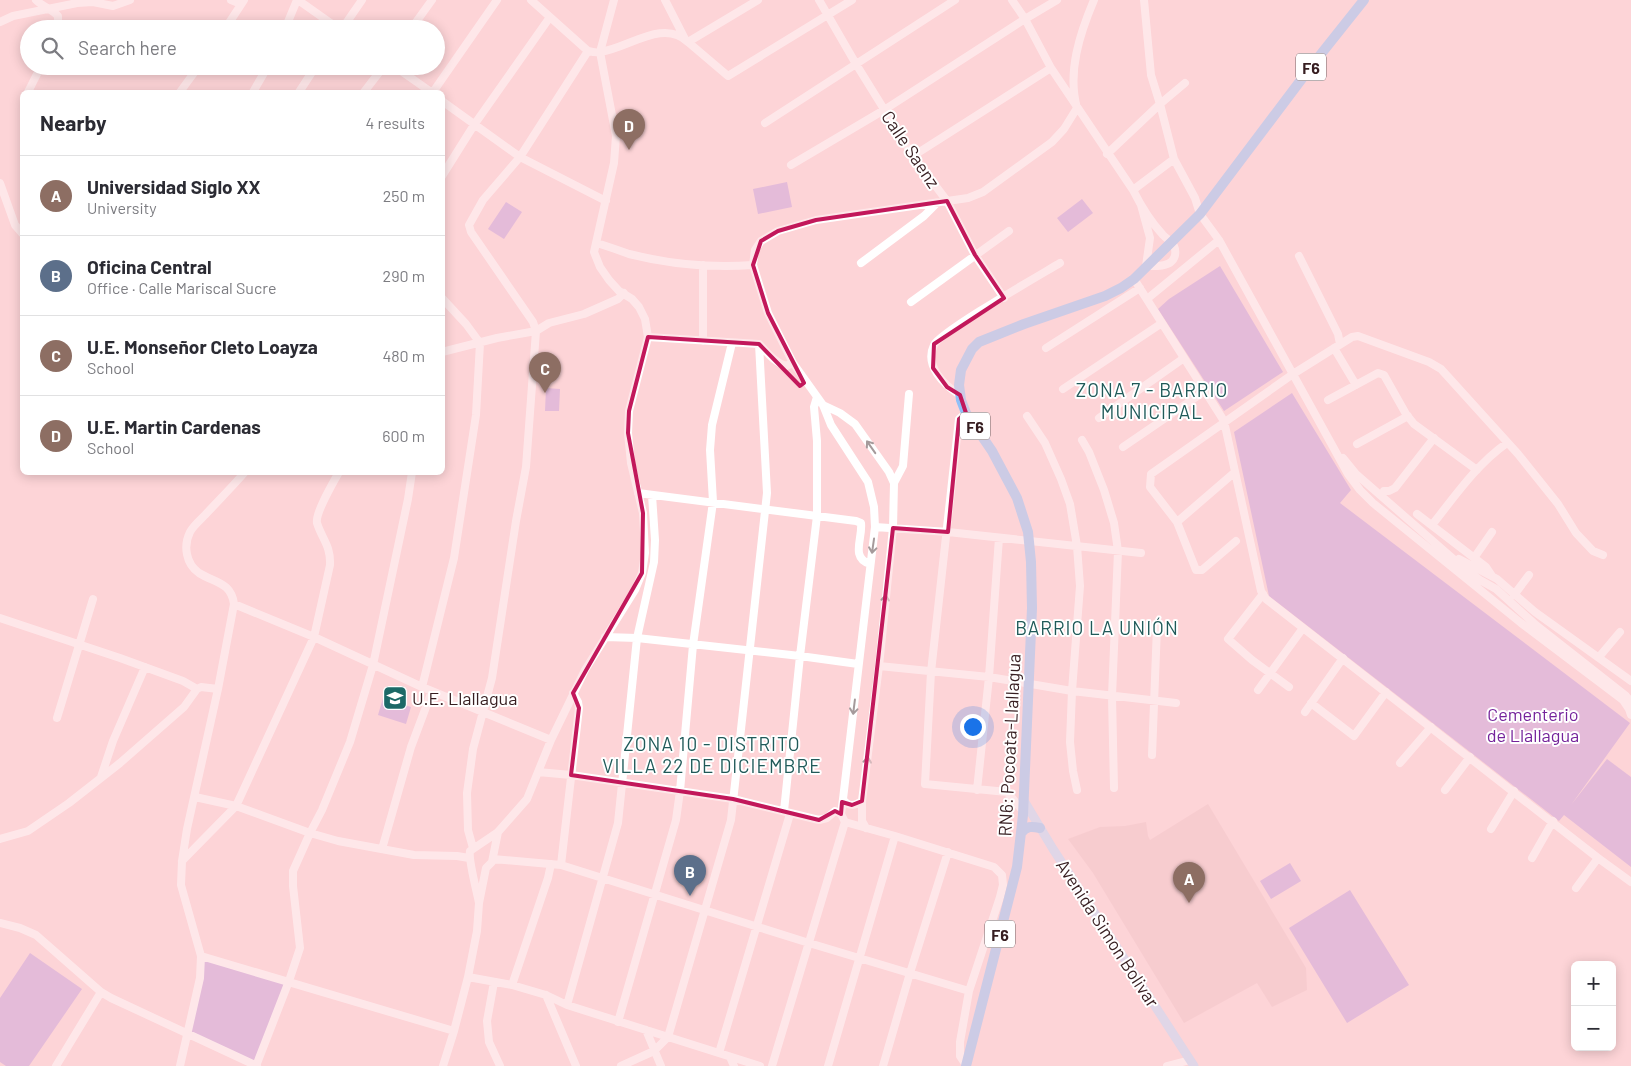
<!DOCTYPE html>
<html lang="en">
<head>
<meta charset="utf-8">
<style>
  :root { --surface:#fff; --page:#f7f7f7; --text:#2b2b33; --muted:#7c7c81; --line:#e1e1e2; --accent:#1d6967 }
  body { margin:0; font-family:Barlow,sans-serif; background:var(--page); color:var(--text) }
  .controls { position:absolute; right:15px; bottom:15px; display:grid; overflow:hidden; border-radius:8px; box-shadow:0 2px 12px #0003 }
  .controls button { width:45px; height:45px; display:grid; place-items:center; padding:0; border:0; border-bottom:1px solid var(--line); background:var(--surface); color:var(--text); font:25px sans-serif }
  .you { position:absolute; left:972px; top:726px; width:18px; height:18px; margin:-12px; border:4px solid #fff; border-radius:50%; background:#1a73e8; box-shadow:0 0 0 8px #1a73e833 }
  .badge { display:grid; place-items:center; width:32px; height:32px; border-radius:50%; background:var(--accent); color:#fff; font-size:16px; font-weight:700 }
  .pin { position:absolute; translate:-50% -41px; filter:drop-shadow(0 1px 2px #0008) }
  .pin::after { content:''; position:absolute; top:26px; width:18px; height:15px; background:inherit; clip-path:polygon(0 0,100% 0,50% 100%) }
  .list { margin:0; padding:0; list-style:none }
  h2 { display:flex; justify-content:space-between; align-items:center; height:65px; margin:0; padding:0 20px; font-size:21px }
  h2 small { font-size:16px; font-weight:400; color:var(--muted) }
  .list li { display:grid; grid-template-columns:32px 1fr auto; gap:15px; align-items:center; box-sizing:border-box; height:80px; padding:0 20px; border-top:1px solid var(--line) }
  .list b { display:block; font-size:19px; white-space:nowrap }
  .list p { margin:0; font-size:16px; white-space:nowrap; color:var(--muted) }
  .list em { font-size:16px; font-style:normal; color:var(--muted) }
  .icon { flex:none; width:28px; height:28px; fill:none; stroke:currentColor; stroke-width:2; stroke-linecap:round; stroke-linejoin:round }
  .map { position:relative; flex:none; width:1631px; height:1066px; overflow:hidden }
  .search { position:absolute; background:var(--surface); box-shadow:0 2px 12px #0003; left:20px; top:20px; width:425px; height:55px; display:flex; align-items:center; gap:12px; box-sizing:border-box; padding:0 18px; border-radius:28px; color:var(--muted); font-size:19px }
  .panel { position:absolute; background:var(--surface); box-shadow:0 2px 12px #0003; left:20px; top:90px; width:425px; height:385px; border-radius:8px }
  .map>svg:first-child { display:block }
  .built { fill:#f0c3c6 }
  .green { fill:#c59edc }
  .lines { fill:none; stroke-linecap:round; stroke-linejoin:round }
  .minor { stroke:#fff; stroke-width:8 }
  .major { stroke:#bcd9fa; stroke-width:9 }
  .highway { stroke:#90c0f7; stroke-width:10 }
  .oneway { stroke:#a59a9b }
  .marked { fill:none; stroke:#c2185b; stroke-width:4; stroke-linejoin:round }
  .labels { text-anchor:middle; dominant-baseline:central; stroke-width:4; stroke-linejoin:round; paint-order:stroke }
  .shield { fill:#fff; stroke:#736264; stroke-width:1 }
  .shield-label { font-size:16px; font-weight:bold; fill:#371e21 }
  .street-label { font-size:18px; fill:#371e21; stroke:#fff }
  .poi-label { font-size:18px; fill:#371e21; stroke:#fff; text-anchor:start }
  .park-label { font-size:18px; fill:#75239b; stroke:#fff }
  .neighbourhood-label { font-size:19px; letter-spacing:1px; fill:#205a59; stroke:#fff }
</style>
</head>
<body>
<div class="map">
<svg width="1631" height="1066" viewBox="0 0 1631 1066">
  <rect width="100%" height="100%" fill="#fdd4d7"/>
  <!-- built -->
  <path class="built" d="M1208 804 1306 968 1307 990 1272 1007 1257 983 1184 1023 1093 873 1068 839 1100 827 1125 826 1146 822 1148 836 1150 840Z"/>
  <!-- green -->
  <path class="green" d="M787 182 792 207 758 214 753 189Z
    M1082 199 1093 213 1068 232 1057 218Z
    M506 202 522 212 504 239 488 229Z
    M1220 266 1283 372 1224 411 1158 309 1169 299Z
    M546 388 560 389 559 411H545Z
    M1292 393 1351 490 1340 503 1630 723 1571 805 1607 759 1631 777V867L1564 815 1559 821 1269 596 1234 432Z
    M383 698 411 707 406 724 378 715Z
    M1290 863 1301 881 1271 899 1260 881Z
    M1350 890 1409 985 1347 1023 1289 928Z
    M30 953 82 989 29 1066H6L0 1062V998Z
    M201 956 289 981 256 1066 188 1035Z"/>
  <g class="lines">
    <!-- minor -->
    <path class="minor" d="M36 0C43 7 52 9 58 16V29
      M231 0 241 4
      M298 0 339 29
      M531 0 588 51C592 52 597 53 600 52 627 49 663 18 688 42L758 0
      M665 0 685 39
      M819 0 856 64 913 156 947 201 975 255 1004 298
      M1012 0 1025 19 1051 68 1133 190C1141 206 1151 222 1163 235 1167 239 1171 241 1174 246 1176 250 1176 257 1172 261 1167 267 1154 266 1146 266L1150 238 1141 205
      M1144 0 1151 75 1160 104 1174 159 1195 198 1200 214 1219 240 1348 474 1360 490 1373 503 1521 623 1623 700 1629 709 1631 715
      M0 22 13 16 77 3 93 2 113 6 130 0
      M225 29 244 0
      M285 29 297 0
      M342 29 362 0
      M411 29 432 0
      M688 42 728 76 852 0
      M394 66 431 92
      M28 92 41 66
      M180 92 199 66
      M253 92 268 66
      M299 92 316 66
      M364 92 384 66
      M433 92 497 0
      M442 101 520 157 606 201
      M765 123 955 0
      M1107 154 1160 104 1185 83
      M913 156 1051 68
      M791 165 884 110 1025 19 1057 0
      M442 176 474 125 550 17
      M0 183 15 225 22 233
      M1133 190 1174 159
      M596 243C607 246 618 250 629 254 669 264 713 268 753 265
      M1299 256 1338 334 1340 344
      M861 263 924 216 937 203
      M1134 279 1224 421 1261 591 1266 599 1598 858 1631 882
      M1147 299 1219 240
      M911 302 1009 231
      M648 337 759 344C768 353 774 362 786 366L793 363
      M703 341V265
      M1046 348 1140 288
      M1334 348 1356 385
      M442 352 497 338 536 331 549 323 584 314 618 299 624 293
      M1063 389 1162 323
      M960 395C944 385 924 366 934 345 940 332 1040 275 1060 263
      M1328 400 1378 373 1384 375 1406 414 1414 424 1477 470
      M823 405 840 413 855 424 889 472 894 483 893 528 879 666 862 801C855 806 848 807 843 799L875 527 874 507 868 482 831 425 823 405 793 363 768 313 753 265 755 250 761 241 778 231 816 220 968 198 983 192 1052 142 1064 129 1077 108C1067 72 1080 33 1094 0
      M966 413 959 419 931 672 925 784 1007 792 1023 811
      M1027 416 1045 443 1061 479 1070 504 1077 546 1080 586 1072 691 1070 742 1073 771 1077 790
      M1099 418 1184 358
      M1082 440 1089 452 1104 490 1114 523 1118 551 1112 696 1114 788
      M1357 444 1408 416
      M1123 447 1205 391
      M1343 458 1356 474 1466 570 1480 580 1496 589 1537 626 1626 696 1631 702
      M894 483 903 466 909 394
      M1384 491H1389L1395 488 1434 438
      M638 493 856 521 861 523C863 538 850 558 870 564
      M1417 514 1486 567 1492 576
      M1177 522 1235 472
      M1432 525C1455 496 1477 464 1507 443
      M875 527 948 532 1141 553
      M1236 541 1202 570H1196L1177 522 1150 487 1151 474 1293 374 1352 337 1358 336 1429 362 1441 369 1518 454 1558 504 1576 533 1593 551 1603 555
      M1474 558 1492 532
      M1459 559 1497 579 1535 612 1631 681
      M1263 594 1228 639 1252 660 1289 687
      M1514 595 1529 575
      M234 604 314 637 422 687 551 740
      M0 618 120 658 183 681 197 689
      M605 637 637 638 800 656 858 664
      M1599 657 1620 632
      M879 666 989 677 1072 691 1176 703
      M422 687 454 558 476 415 480 343 466 324 442 298
      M1258 690 1303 628
      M1311 703 1354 736 1386 692
      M1305 712 1343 658
      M57 718 93 599
      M1152 755 1157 627
      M1400 763 1431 727
      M538 772 571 775 733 799 819 820 827 818 835 811 841 814
      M101 777 113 741 145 667
      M977 790 989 677 999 538
      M1445 790 1470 757
      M195 797 236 806 310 833 338 841 414 855 457 856 469 858
      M862 801V821L866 828
      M784 811 800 656 817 516V441L814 407 817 397
      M845 822 895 836 994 867 1002 875 1003 885 1000 897 969 991 960 1042V1056L966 1065
      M1491 829 1514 791
      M0 839 28 831 69 803 120 763 184 707 197 689 201 687 218 689
      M473 848 468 830 467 793 473 749 492 678 516 521 526 467 536 331 533 322 471 232 469 225 483 200 520 157 588 51
      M382 849 411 747 432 691
      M1532 858 1553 821
      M493 859 561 865 809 943 969 991
      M182 861 236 806 314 637 330 565C331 546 322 539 317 523 315 513 333 483 339 472
      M561 865 579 708 578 702 573 693
      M1576 888 1598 858
      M479 903C477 892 468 859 470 851L498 832 527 799 551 740 585 670 635 590 642 573 645 553 643 513 631 463 628 433 629 411 648 337 645 319 639 307 632 299 619 291 609 280 600 267 594 252 614 163 616 136 600 52 614 0
      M0 923 20 928 36 935 101 992 111 998 257 1066
      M201 956 454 1031
      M468 977 512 985 546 995 567 1005 760 1066
      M494 982 487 1021 489 1042 500 1066
      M512 985 548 878 551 864
      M546 995 576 1066
      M567 1005 618 823 637 638 654 562 655 540 652 495
      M618 1022 676 820 680 791 693 645 713 502 710 450 712 425 732 343
      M646 1030 661 1066
      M719 1053 790 814
      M730 1057 734 1066
      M56 1066 101 992
      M180 1066 200 978 201 956 181 885 182 861 187 829 218 689 234 604C231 582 215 583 199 573 186 564 183 546 190 532 193 526 200 520 205 515 218 501 232 487 245 472
      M256 1066 289 981 300 948 293 886V871L310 833 322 810 350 742 373 665 408 499 412 472
      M443 1066 454 1031 468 977 477 931 479 903 486 868 492 862 498 832
      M621 1066 654 1051 668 1037 731 820 767 493 759 344
      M772 1066 845 822 841 814 843 799
      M828 1066 895 836
      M883 1066 910 973 948 852
      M1167 1066 1190 1060"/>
    <!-- major -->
    <path class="major" d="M1023 799 1053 849 1194 1066"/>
    <!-- highway -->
    <path class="highway" d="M1021 833C1027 826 1031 826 1040 828
      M966 1066 1017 867 1023 815 1032 608 1031 562 1028 532 1017 498 992 451 966 413 961 400 959 385 961 370 972 349 979 342 1024 324 1105 296 1121 288 1134 279 1200 214 1313 64 1364 0"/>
  </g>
  <!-- one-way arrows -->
  <defs><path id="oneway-shaft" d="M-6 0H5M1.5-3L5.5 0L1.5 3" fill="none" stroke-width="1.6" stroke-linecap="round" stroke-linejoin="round" transform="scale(1.25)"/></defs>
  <g class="oneway">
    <use href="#oneway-shaft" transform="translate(871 447) rotate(-125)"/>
    <use href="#oneway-shaft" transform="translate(873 546) rotate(98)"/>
    <use href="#oneway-shaft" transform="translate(885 602) rotate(-84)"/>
    <use href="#oneway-shaft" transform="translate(854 707) rotate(97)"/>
    <use href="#oneway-shaft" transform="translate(867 764) rotate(-83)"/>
  </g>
  <!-- marked area -->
  <path d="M0 0H1631V1066H0ZM947 201 975 255 1004 298 934 344 933 368 947 387 960 395 966 413 959 419 948 532 893 528 862 801 852 805 842 802 841 814 835 811 819 820 733 799 571 775 579 708 573 693 642 573 643 513 628 433 629 411 648 337 759 344 800 386 804 383 768 313 753 265 761 241 778 231 816 220Z" fill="#fdd4d7" fill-opacity=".55" fill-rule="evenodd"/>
  <path class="marked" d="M947 201 975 255 1004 298 934 344 933 368 947 387 960 395 966 413 959 419 948 532 893 528 862 801 852 805 842 802 841 814 835 811 819 820 733 799 571 775 579 708 573 693 642 573 643 513 628 433 629 411 648 337 759 344 800 386 804 383 768 313 753 265 761 241 778 231 816 220Z"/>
  <!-- icons -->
  <defs>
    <symbol id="school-square" viewBox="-11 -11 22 22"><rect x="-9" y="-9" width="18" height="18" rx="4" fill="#1d6967" stroke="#fff"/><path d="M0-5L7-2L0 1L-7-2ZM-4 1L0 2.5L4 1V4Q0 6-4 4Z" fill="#fff"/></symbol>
  </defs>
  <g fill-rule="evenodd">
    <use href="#school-square" x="381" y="684" width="28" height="28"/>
  </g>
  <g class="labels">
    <!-- shield labels -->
    <g class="shield">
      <rect x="1296" y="53.5" width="30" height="27" rx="4"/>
      <rect x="960" y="412.5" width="30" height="27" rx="4"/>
      <rect x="985" y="920.5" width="30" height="27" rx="4"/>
    </g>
    <g class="shield-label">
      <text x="1311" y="67">F6</text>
      <text x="975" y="426">F6</text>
      <text x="1000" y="934">F6</text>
    </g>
    <!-- street labels -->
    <g class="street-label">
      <text transform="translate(911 149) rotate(56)">Calle Saenz</text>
      <text transform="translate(1009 745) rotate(-87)">RN6: Pocoata-Llallagua</text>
      <text transform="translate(1108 933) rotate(57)">Avenida Simon Bolivar</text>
    </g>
    <!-- poi labels -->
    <g class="poi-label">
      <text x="412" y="698">U.E. Llallagua</text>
    </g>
    <!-- park labels -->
    <g class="park-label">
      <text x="1533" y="714">Cementerio<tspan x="1533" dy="21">de Llallagua</tspan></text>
    </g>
    <!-- neighbourhood labels -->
    <g class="neighbourhood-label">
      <text x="1152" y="389">ZONA 7 - BARRIO<tspan x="1152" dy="22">MUNICIPAL</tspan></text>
      <text x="1097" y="627">BARRIO LA UNIÓN</text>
      <text x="712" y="743">ZONA 10 - DISTRITO<tspan x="712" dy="22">VILLA 22 DE DICIEMBRE</tspan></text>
    </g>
  </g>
</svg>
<div class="controls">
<button>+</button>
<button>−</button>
</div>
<div class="you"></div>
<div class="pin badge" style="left:1189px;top:903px;background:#8d6e63">A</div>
<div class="pin badge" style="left:690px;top:896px;background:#5c6f8a">B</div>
<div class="pin badge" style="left:545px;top:393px;background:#8d6e63">C</div>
<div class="pin badge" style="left:629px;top:150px;background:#8d6e63">D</div>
<div class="search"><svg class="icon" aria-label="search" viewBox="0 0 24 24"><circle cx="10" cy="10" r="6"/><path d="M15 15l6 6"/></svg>Search here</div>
<section class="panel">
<h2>Nearby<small>4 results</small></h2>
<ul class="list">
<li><span class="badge" style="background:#8d6e63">A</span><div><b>Universidad Siglo XX</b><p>University</p></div><em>250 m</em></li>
<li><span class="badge" style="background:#5c6f8a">B</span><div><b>Oficina Central</b><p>Office · Calle Mariscal Sucre</p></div><em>290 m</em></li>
<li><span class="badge" style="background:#8d6e63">C</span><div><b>U.E. Monseñor Cleto Loayza</b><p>School</p></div><em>480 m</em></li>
<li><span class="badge" style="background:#8d6e63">D</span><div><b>U.E. Martin Cardenas</b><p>School</p></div><em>600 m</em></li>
</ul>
</section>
</div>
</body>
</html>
